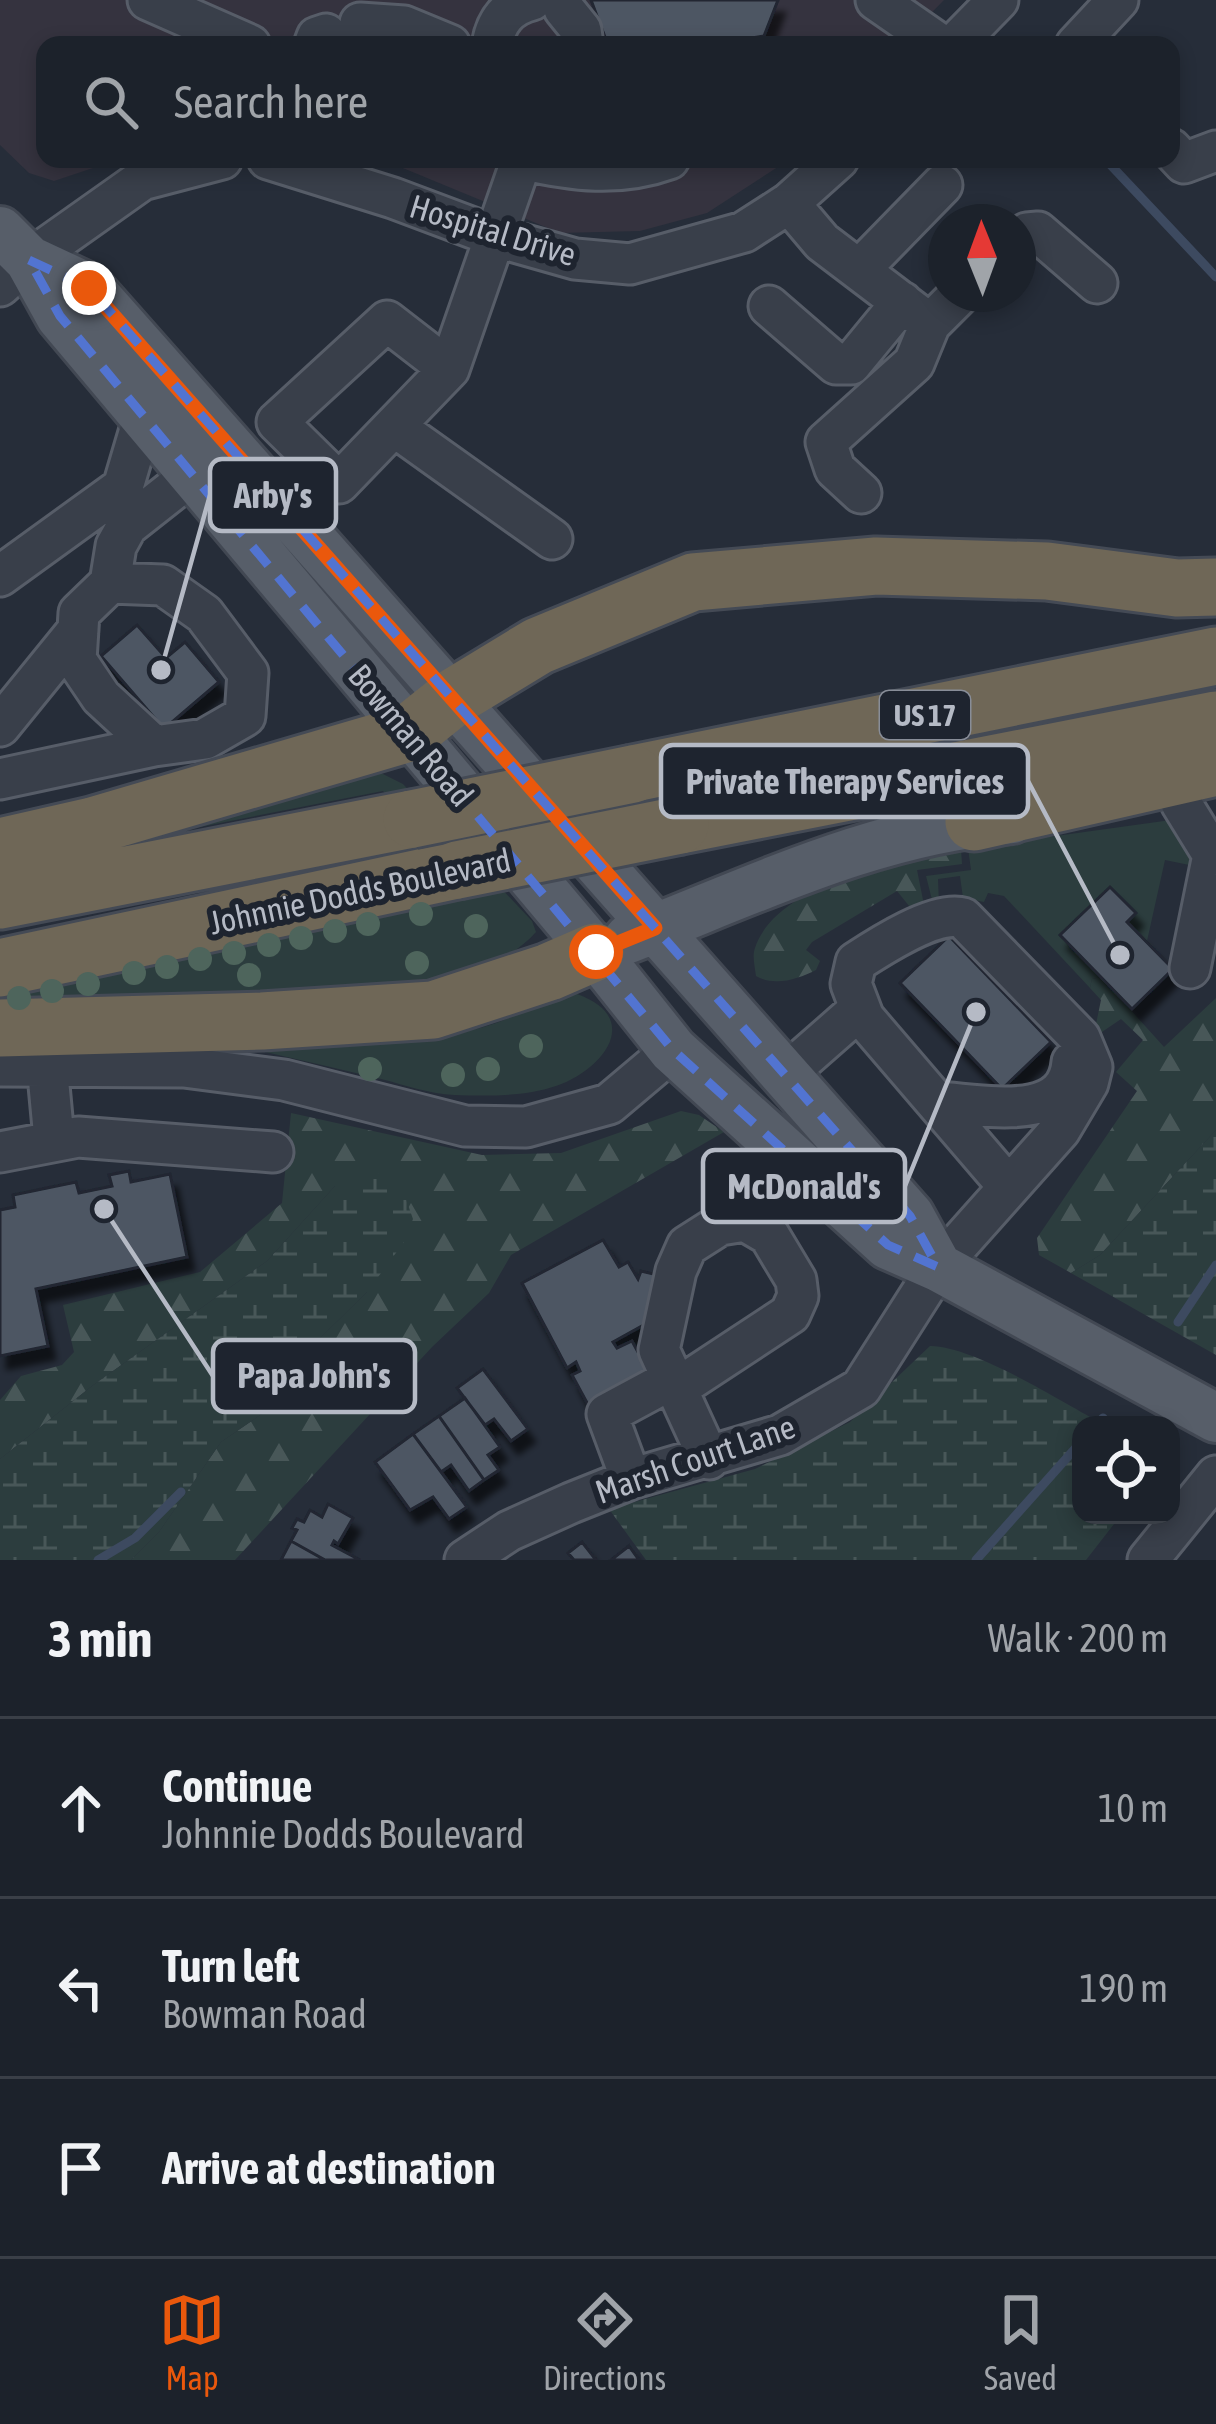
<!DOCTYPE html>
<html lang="en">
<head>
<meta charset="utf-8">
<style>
  :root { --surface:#1c222b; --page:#252a33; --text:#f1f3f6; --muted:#a0a4a9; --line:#3a3f47; --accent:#ea580c }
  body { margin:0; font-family:"Asap Condensed",sans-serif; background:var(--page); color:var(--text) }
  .controls { position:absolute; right:36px; bottom:36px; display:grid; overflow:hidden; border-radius:24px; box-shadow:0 6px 18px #0003 }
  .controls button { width:108px; height:108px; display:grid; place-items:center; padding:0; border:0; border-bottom:3px solid var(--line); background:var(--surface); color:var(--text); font:60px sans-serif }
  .compass { position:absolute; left:928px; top:204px; width:108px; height:108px; border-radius:50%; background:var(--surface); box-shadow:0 6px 18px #0003; rotate:359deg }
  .stop { position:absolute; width:36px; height:36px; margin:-27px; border:9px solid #ea580c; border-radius:50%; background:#fff }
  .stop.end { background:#ea580c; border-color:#fff; box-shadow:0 3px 12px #0008 }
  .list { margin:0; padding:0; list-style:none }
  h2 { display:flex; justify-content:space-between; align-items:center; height:156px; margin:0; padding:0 48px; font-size:51px }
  h2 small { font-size:39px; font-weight:400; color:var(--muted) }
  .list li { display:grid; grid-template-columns:78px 1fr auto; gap:36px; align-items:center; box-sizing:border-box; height:180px; padding:0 48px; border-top:3px solid var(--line) }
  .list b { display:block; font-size:45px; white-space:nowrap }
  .list p { margin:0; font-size:39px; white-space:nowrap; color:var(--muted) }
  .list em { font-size:39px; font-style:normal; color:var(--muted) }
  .icon { flex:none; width:66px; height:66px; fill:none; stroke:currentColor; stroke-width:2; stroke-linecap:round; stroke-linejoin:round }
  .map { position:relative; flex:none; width:1216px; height:1560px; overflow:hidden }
  .search { position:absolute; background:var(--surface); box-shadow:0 6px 18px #0003; left:36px; right:36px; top:36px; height:132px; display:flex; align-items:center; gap:30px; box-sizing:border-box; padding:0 42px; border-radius:24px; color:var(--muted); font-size:45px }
  .sheet { height:696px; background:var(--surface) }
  nav { display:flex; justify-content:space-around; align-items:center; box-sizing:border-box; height:168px; border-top:3px solid var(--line); background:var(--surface); font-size:33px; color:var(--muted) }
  nav a { display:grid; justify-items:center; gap:6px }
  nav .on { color:var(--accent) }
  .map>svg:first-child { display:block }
  .medical { fill:#35333f }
  .grass { fill:#2c3d3e }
  .forest { fill:url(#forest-firs) }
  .wetland { fill:url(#wetland-marsh) }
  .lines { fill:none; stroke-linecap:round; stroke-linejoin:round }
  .stream { stroke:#3d4a60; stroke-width:9 }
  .building { fill:#4e5764; stroke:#202631; stroke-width:3; filter:url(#shadow) }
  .minor-casing { stroke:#575d68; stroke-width:45 }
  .major-casing { stroke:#424853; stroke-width:54 }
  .highway-casing { stroke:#444a55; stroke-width:63 }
  .minor { stroke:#393f4a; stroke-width:39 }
  .major { stroke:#575e69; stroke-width:48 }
  .highway { stroke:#6f6757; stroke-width:57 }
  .highway-bridge-casing { stroke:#444a55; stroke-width:63; stroke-linecap:butt }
  .highway-bridge { stroke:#6f6757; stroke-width:57 }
  .tree { fill:#4e655c }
  .route { stroke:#ea580c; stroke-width:15 }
  .marked { fill:none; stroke:#5274d1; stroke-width:9; stroke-dasharray:24 15; stroke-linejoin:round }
  .labels { text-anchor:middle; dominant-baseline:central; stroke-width:12; stroke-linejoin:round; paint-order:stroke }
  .shield { fill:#1e242f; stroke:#888d98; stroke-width:3 }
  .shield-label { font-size:30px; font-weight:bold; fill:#b5bac5 }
  .street-label { font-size:33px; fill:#b5bac5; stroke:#1e242f }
  .leader { fill:none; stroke:#b5bac5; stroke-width:4.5 }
  .callout-dot { fill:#b5bac5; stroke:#1e242f; stroke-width:4.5 }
  .callout { fill:#1e242f; stroke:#b5bac5; stroke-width:4.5 }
  .callout-label { font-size:36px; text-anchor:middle; font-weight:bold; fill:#b5bac5 }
</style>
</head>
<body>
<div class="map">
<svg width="1216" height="1560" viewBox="0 0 1216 1560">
  <defs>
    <pattern id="forest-firs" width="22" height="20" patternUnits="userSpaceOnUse" patternTransform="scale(3)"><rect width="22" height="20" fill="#2c3d3e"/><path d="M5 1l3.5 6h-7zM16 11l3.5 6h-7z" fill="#485758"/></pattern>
    <pattern id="wetland-marsh" width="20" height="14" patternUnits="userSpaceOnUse" patternTransform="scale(3)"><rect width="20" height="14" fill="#2c3d3e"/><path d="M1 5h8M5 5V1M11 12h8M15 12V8" fill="none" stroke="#485758"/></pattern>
    <filter id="shadow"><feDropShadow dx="7" dy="13" stdDeviation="3" flood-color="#0009"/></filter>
  </defs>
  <rect width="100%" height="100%" fill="#262d39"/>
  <!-- medical -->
  <path class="medical" d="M0 0H944L900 45H45V159H120L54 181 29 173 0 145Z
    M381 159H790L707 213 640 231 560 233Z"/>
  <!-- grass -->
  <path class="grass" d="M381 773 403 784 532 921 536 932C472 1004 301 996 211 999 141 1001 70 1004 0 1006V996L473 896 383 791 103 846Z
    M1171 820 1185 830 1194 866 1165 860 1147 941 1127 922 1135 914 1110 887 1061 934 1101 977 1092 979 1090 988 1004 896 988 893 984 902 963 898 960 876 938 879 939 904H933L926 876 971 870 968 848Z
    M577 994C644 1018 603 1070 556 1086 523 1097 487 1096 454 1095 430 1094 405 1085 381 1079 330 1067 278 1055 227 1043 312 1046 395 1047 480 1028 514 1020 541 997 577 994Z"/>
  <!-- forest -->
  <path class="forest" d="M961 850 962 864 917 870 924 905 910 907 897 891 812 942 806 950 820 961 816 970C798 979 775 987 756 976 755 967 752 956 755 948 777 882 901 861 961 850Z
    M1101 977 1164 1047 1216 998V1130L1100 1255 1071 1273 1039 1255 1037 1238 1137 1091 1116 1072 1143 1040 1121 1019 1099 1034 1095 1029 1101 1000 1090 988 1092 979Z
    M681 1111 699 1115 724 1132 511 1255 489 1293 432 1347 235 1560H131L159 1532 221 1442 282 1400 310 1348 367 1292 335 1186 267 1261 92 1386 0 1459V1400L21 1376 62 1365 74 1352 63 1305 200 1272 282 1203 291 1113 482 1155 561 1153Z"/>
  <!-- wetland -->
  <path class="wetland" d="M1216 1130V1355L1071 1273 1100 1255Z
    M372 1169 402 1188 413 1219 404 1242 367 1292 310 1348 282 1400 221 1442 159 1532 131 1560H0V1459L92 1386 267 1261 335 1186Z
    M930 1346C977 1347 1061 1402 1105 1425H1081V1515H1121L1086 1560H646L609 1509 755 1469 850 1422Z"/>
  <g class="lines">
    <!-- stream -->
    <path class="stream" d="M1105 159 1216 277
      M1178 1322 1216 1265
      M1097 1425 1103 1418
      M98 1560 135 1538 181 1492
      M976 1560 1081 1442"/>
  </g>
  <!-- building -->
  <path class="building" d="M591 0H778L764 36 709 45H608Z
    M137 625 166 658 185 642 219 682 164 729 101 656Z
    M1110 887 1136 913 1127 922 1173 969 1132 1009 1060 935Z
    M949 936 1051 1042 1002 1089 900 983Z
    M129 1171 131 1182 170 1174 187 1257 36 1289 48 1346 0 1356V1210L15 1207 13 1195 76 1182 79 1193 112 1186 109 1175Z
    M603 1240 619 1267 628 1262 638 1279 641 1271 662 1276 649 1322 613 1342 617 1348 632 1341 653 1380 592 1412 572 1375 580 1371 576 1362 567 1368 522 1283Z
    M483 1369 528 1429 511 1441 494 1419 485 1425 457 1388Z
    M465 1398 500 1447 488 1455 499 1470 484 1480 439 1416Z
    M439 1416 484 1480 469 1491 451 1465 441 1472 413 1434Z
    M413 1434 467 1507 449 1519 433 1497 410 1510 375 1462Z
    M328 1504 353 1518 338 1544 334 1541 332 1545 360 1560H325L291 1541 297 1530 292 1528 297 1519 304 1522 310 1510 322 1517Z
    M291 1541 325 1560H281Z
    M582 1542 596 1560H574L568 1553Z
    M629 1546 639 1560H611Z"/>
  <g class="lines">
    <defs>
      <path id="minor" d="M148 0 250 45
        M876 0 941 45
        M564 9 581 30 583 45
        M360 23 404 26 450 45
        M314 45 317 37 326 34
        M492 45C496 21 508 6 532 0
        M954 45 998 0
        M1076 45 1118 0
        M1171 149 1184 163 1216 151
        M268 159 393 198 497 237 575 259 630 264 744 232 789 203 838 159
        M521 159C573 171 619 177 669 159
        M789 203 822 242 930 324 914 363 826 442 835 469 861 493
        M1018 241 1027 233 1038 232 1097 283
        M859 270 942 185
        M0 286 29 260 142 180 222 159
        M769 306 836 364H851L902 302
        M930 324 960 294
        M449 369 339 483 277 422 387 321 449 369 522 159
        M395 427 552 539
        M0 576 123 487 144 416
        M110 583 163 585 204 614 248 673 245 716 205 739 154 746 101 697 76 660 79 613 110 583 116 546 127 526 193 474
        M0 726 78 630
        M0 779 154 746
        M1181 803 1213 855 1216 849
        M1190 968 1213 855
        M47 1064 54 1139
        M0 1066 184 1067 284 1080 465 1126 526 1127 609 1104 673 1050
        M786 1074 860 1009
        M936 1102C981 1104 1067 1125 1072 1062
        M0 1152 78 1137 273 1152
        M676 1389 790 1314 798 1296 796 1280 769 1235 745 1221 720 1225 687 1246 676 1271 659 1350 709 1459
        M631 1479 607 1414 672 1379
        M465 1560 509 1531 571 1503 631 1479 780 1435 861 1388 938 1267 1060 1130 1088 1083 1092 1067 1080 1038 963 918C936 910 879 947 856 962L851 984 864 1018 1008 1186
        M1148 1560 1216 1476"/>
      <path id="major" d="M0 231 29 260 60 316 595 952 673 1050 888 1245 938 1267 1216 1418
        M29 260 89 288 910 1216 938 1267
        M628 939C752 891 878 829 1012 819"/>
      <path id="highway" d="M633 774 1216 656
        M974 822 1216 767
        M680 825 1216 720
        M0 847 92 826 409 733 454 697 538 646 693 582 876 566 1047 571 1177 588 1216 587
        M0 900 412 819
        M0 968 457 870
        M0 1028 262 1021 433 1010 549 972 595 952"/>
    </defs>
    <!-- minor casing -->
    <use href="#minor" class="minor-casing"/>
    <!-- major casing -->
    <use href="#major" class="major-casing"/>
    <!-- highway casing -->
    <use href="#highway" class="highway-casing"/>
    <!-- minor -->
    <use href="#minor" class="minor"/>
    <!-- major -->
    <use href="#major" class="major"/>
    <!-- highway -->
    <use href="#highway" class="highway"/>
    <defs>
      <path id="highway-bridge" d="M412 819 633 774
        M457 870 680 825"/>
    </defs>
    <!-- highway-bridge casing -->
    <use href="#highway-bridge" class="highway-bridge-casing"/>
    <!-- highway-bridge -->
    <use href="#highway-bridge" class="highway-bridge"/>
  </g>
  <!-- trees -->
  <g class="tree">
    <circle cx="421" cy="914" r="12"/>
    <circle cx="368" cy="924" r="12"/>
    <circle cx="476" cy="926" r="12"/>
    <circle cx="335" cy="931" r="12"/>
    <circle cx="301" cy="938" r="12"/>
    <circle cx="269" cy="945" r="12"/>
    <circle cx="234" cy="953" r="12"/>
    <circle cx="200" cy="959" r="12"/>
    <circle cx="417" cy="963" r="12"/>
    <circle cx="167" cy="967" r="12"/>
    <circle cx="134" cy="973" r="12"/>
    <circle cx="249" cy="975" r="12"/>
    <circle cx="88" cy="984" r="12"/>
    <circle cx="52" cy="991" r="12"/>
    <circle cx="19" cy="998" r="12"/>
    <circle cx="531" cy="1046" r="12"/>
    <circle cx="370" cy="1069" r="12"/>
    <circle cx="488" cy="1069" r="12"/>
    <circle cx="453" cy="1075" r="12"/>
  </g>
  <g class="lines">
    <!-- route -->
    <path class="route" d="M89 288 655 928 596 952"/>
  </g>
  <!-- marked area -->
  <path class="marked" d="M29 260 89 288 910 1216 938 1267 888 1245 673 1050 60 316Z"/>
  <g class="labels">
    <!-- shield labels -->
    <rect class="shield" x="880" y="691" width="90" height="48" rx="9"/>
    <g class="shield-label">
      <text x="925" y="715">US 17</text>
    </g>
    <!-- street labels -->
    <g class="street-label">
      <text transform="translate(493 230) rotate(17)">Hospital Drive</text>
      <text transform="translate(411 735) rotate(50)">Bowman Road</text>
      <text transform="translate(360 891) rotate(-12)">Johnnie Dodds Boulevard</text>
      <text transform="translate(695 1459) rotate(-19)">Marsh Court Lane</text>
    </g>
  </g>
  <!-- callouts -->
  <path class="leader" d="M161 670L210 495M1120 955L1028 781M976 1012L905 1186M104 1209L213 1376"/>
  <g class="callout-dot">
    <circle cx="161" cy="670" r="12"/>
    <circle cx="1120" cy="955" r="12"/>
    <circle cx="976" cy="1012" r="12"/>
    <circle cx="104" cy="1209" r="12"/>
  </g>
  <g class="callout">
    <rect x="210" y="459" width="126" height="72" rx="12"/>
    <rect x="661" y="745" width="367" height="72" rx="12"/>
    <rect x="703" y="1150" width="202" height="72" rx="12"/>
    <rect x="213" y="1340" width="202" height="72" rx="12"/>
  </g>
  <g class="callout-label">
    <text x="273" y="508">Arby's</text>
    <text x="845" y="794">Private Therapy Services</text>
    <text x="804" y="1199">McDonald's</text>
    <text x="314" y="1388">Papa John's</text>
  </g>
</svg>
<div class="controls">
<button><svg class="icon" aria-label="locate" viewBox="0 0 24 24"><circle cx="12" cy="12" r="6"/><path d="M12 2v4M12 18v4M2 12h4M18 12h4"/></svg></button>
</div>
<svg class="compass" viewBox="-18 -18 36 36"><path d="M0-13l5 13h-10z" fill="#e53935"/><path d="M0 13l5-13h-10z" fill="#a0a4a9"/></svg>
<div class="stop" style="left:596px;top:952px"></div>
<div class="stop end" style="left:89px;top:288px"></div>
<div class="search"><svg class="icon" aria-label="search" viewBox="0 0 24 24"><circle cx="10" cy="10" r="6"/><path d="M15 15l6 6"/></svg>Search here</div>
</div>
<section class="sheet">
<h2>3 min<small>Walk · 200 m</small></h2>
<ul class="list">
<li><svg class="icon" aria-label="ahead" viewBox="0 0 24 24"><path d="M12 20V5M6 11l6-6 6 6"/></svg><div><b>Continue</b><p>Johnnie Dodds Boulevard</p></div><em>10 m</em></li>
<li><svg class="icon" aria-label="left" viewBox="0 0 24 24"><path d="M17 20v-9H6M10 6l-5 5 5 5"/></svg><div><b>Turn left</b><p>Bowman Road</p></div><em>190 m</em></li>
<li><svg class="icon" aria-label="arrive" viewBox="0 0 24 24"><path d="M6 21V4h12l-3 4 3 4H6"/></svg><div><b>Arrive at destination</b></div></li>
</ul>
</section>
<nav>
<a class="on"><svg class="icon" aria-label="map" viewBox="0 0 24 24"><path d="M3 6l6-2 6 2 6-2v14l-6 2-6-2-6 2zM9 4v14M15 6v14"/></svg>Map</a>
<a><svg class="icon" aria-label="directions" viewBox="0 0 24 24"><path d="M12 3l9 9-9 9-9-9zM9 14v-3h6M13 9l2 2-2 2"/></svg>Directions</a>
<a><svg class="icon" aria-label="saved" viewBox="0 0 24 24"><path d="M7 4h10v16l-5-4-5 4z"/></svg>Saved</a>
</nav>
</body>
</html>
